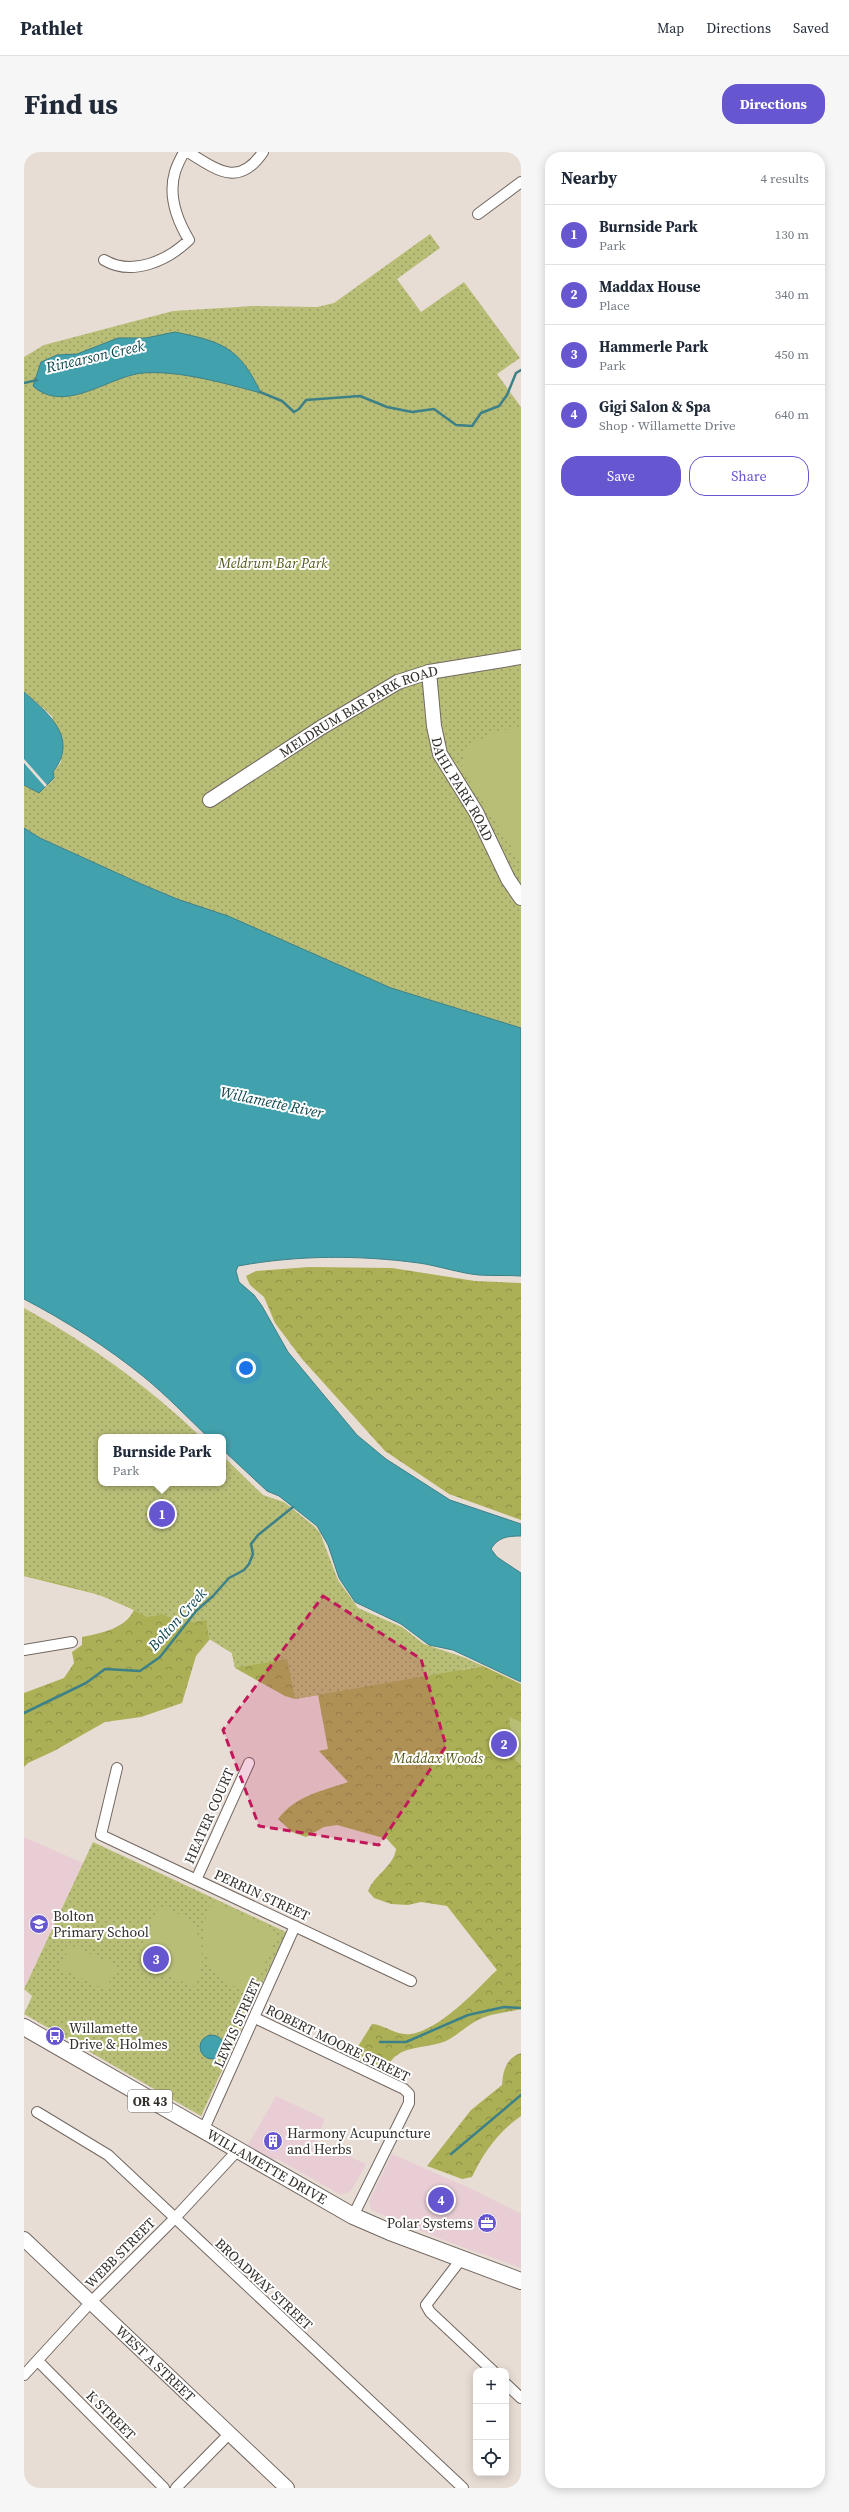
<!DOCTYPE html>
<html lang="en">
<head>
<meta charset="utf-8">
<style>
  :root { --surface:#fff; --page:#f6f6f7; --text:#1f2937; --muted:#747a83; --line:#e0e1e3; --accent:#6656cf }
  body { margin:0; font-family:"Source Serif 4",serif; background:var(--page); color:var(--text) }
  .controls { position:absolute; right:12px; bottom:12px; display:grid; overflow:hidden; border-radius:8px; box-shadow:0 2px 10px #0003 }
  .controls button { width:36px; height:36px; display:grid; place-items:center; padding:0; border:0; border-bottom:1px solid var(--line); background:var(--surface); color:var(--text); font:20px sans-serif }
  .you { position:absolute; left:222px; top:1216px; width:14px; height:14px; margin:-10px; border:3px solid #fff; border-radius:50%; background:#1a73e8; box-shadow:0 0 0 6px #1a73e833 }
  .badge { display:grid; place-items:center; width:26px; height:26px; border-radius:50%; background:var(--accent); color:#fff; font-size:13px; font-weight:700 }
  .pin { position:absolute; translate:-50% -50%; border:2px solid #fff; box-shadow:0 1px 4px #0006 }
  .popup { position:absolute; left:74px; top:1282px; width:128px; height:52px; box-sizing:border-box; display:grid; place-content:center; border-radius:8px; background:var(--surface); filter:drop-shadow(0 1px 3px #0005); font-size:13px; white-space:nowrap; color:var(--muted) }
  .popup b { font-size:15px; color:var(--text) }
  .popup::after { content:''; position:absolute; left:50%; top:100%; margin-left:-8px; border:8px solid transparent; border-top-color:var(--surface) }
  .list { margin:0; padding:0; list-style:none }
  h2 { display:flex; justify-content:space-between; align-items:center; height:52px; margin:0; padding:0 16px; font-size:17px }
  h2 small { font-size:13px; font-weight:400; color:var(--muted) }
  .list li { display:grid; grid-template-columns:26px 1fr auto; gap:12px; align-items:center; box-sizing:border-box; height:60px; padding:0 16px; border-top:1px solid var(--line) }
  .list b { display:block; font-size:15px; white-space:nowrap }
  .list p { margin:0; font-size:13px; white-space:nowrap; color:var(--muted) }
  .list em { font-size:13px; font-style:normal; color:var(--muted) }
  .actions { display:flex; gap:8px; padding:12px 16px }
  .actions a { flex:1; padding:9px 0; border:1px solid var(--accent); border-radius:16px; text-align:center; font-size:14px; color:var(--accent) }
  .actions .main { background:var(--accent); color:#fff }
  .icon { flex:none; width:22px; height:22px; fill:none; stroke:currentColor; stroke-width:2; stroke-linecap:round; stroke-linejoin:round }
  .map { position:relative; flex:none; width:497px; height:2336px; overflow:hidden; border-radius:16px }
  header { display:flex; align-items:center; gap:24px; box-sizing:border-box; height:56px; padding:0 20px; background:var(--surface); border-bottom:1px solid var(--line) }
  header strong { font-size:19px }
  nav { display:flex; gap:22px; margin-inline-start:auto; font-size:14px }
  .intro { display:flex; align-items:center; justify-content:space-between; box-sizing:border-box; height:96px; padding:0 24px }
  h1 { margin:0; font-size:28px }
  .button { padding:10px 18px; border-radius:16px; background:var(--accent); color:#fff; font-size:14px; font-weight:700 }
  main { display:flex; gap:24px; padding:0 24px }
  aside { flex:1; background:var(--surface); border-radius:16px; box-shadow:0 2px 10px #0003 }
  .map>svg:first-child { display:block }
  .commercial { fill:#e8ced4 }
  .forest { fill:url(#forest-crowns) }
  .park { fill:url(#park-dots) }
  .garden { fill:#b9be77 }
  .water { fill:#41a2ae; stroke:#3d8087 }
  .pier { fill:#e8ddd5 }
  .lines { fill:none; stroke-linecap:round; stroke-linejoin:round }
  .stream { stroke:#3d8087; stroke-width:2.5 }
  .street-casing { stroke:#726861; stroke-width:12 }
  .secondary-casing { stroke:#726861; stroke-width:16 }
  .primary-casing { stroke:#726861; stroke-width:18 }
  .street { stroke:#fff; stroke-width:10 }
  .secondary { stroke:#fff; stroke-width:14 }
  .primary { stroke:#fff; stroke-width:16 }
  .marked { fill:#c2185b; fill-opacity:0.2; stroke:#c2185b; stroke-width:3; stroke-dasharray:8 5; stroke-linejoin:round }
  .labels { text-anchor:middle; dominant-baseline:central; stroke-width:4; stroke-linejoin:round; paint-order:stroke }
  .shield { fill:#fff; stroke:#706d6b; stroke-width:1 }
  .shield-label { font-size:13px; font-weight:bold; fill:#332f2b }
  .park-label { font-size:14px; font-style:italic; fill:#575a18; stroke:#fff }
  .street-label { font-size:14px; fill:#332f2b; stroke:#fff }
  .poi-label { font-size:14px; fill:#332f2b; stroke:#fff; text-anchor:start }
  .water-label { font-size:15px; font-style:italic; fill:#0c474e; stroke:#fff }
</style>
</head>
<body>
<header>
<strong>Pathlet</strong>
<nav><a>Map</a><a>Directions</a><a>Saved</a></nav>
</header>
<div class="intro"><h1>Find us</h1><a class="button">Directions</a></div>
<main>
<div class="map">
<svg width="497" height="2336" viewBox="0 0 497 2336">
  <defs>
    <pattern id="forest-crowns" width="20" height="18" patternUnits="userSpaceOnUse"><rect width="20" height="18" fill="#abb056"/><path d="M2 6a3 3 0 1 1 6 0M12 15a3 3 0 1 1 6 0" fill="none" stroke="#8c9047"/></pattern>
    <pattern id="park-dots" width="8" height="8" patternUnits="userSpaceOnUse"><rect width="8" height="8" fill="#b9be77"/><path d="M2 2h.1M6 6h.1" fill="none" stroke="#979b62" stroke-width="1.8" stroke-linecap="round"/></pattern>
  </defs>
  <rect width="100%" height="100%" fill="#e8ddd5"/>
  <!-- commercial -->
  <path class="commercial" d="M0 1685 59 1711 1 1834H0Z
    M252 1944 301 1967 292 1989 342 2012 327 2039 317 2043 253 2007H249L223 1995Z
    M368 2002 450 2038 497 2062V2116L419 2088 347 2058 345 2049Z"/>
  <!-- forest -->
  <path class="forest" d="M285 1115 368 1116 451 1129 497 1131V1368L425 1342 361 1299 278 1207 251 1171 240 1145 226 1133 222 1124 232 1119Z
    M77 1285V1331H199L308 1454 438 1518 459 1514 497 1532V1857C485 1860 472 1861 461 1865 446 1870 436 1882 422 1889 401 1898 367 1891 362 1922L328 1904 348 1872C362 1873 372 1884 387 1882 417 1877 451 1839 473 1818L423 1754 397 1750 384 1753 367 1752 350 1746 344 1739C350 1723 370 1714 372 1697L363 1687 313 1673 300 1675 282 1685 268 1680 254 1667C271 1644 298 1639 324 1630L295 1599 304 1597 294 1543 271 1547 261 1544 211 1516 208 1501 186 1487 172 1504 158 1551 117 1565 81 1570 30 1599 4 1611 0 1615V1541L40 1526 50 1511 48 1500 58 1493V1485C77 1481 101 1477 110 1458L76 1443 0 1424Z
    M497 1901V1964C475 1979 459 2001 448 2025L438 2027 403 2014 447 1958 478 1933C479 1919 482 1906 497 1901Z"/>
  <!-- park -->
  <path class="park" d="M406 82 416 96 373 127 397 160 440 130 496 206 473 222 497 255V876L367 836 115 731 16 686 0 676V633L15 641 30 627 29 621 37 610 28 564 0 540V205L20 193 149 159 229 154 293 155 310 151Z
    M0 1156C64 1191 124 1234 177 1285H77V1331H199V1304L239 1343 260 1350 290 1374 296 1381 314 1428 334 1456 378 1475 400 1492 439 1505 459 1514 271 1547 263 1507 211 1516 208 1501 185 1487 182 1468 158 1472 136 1461V1463L123 1465C85 1443 43 1432 0 1424Z
    M69 1690 262 1780 177 1964 0 1862 8 1844 0 1837Z"/>
  <!-- garden -->
  <path class="garden" d="M497 574V710L437 616C439 611 440 603 443 598 454 584 480 578 497 574Z
    M485 1565 497 1570V1613L491 1608Z
    M188 1749 249 1777 252 1787 226 1843C182 1822 168 1795 188 1749Z
    M135 1755C143 1758 155 1761 161 1766 184 1786 180 1810 172 1835L118 1814 116 1803Z
    M46 1793 93 1814 82 1838 36 1816Z"/>
  <!-- water -->
  <path class="water" d="M151 180C199 190 215 195 237 241 203 232 155 218 119 221 85 224 41 263 9 234L17 210 33 203 53 202 94 186H122Z
    M0 540C25 562 55 586 29 620L30 626 15 641 0 633Z
    M0 676 16 686 115 731 153 747 204 764 367 836 497 876V1124C483 1123 469 1124 455 1123 435 1121 415 1114 395 1111 335 1103 274 1103 214 1114L212 1119 215 1130 230 1143 238 1154 264 1200 333 1283 362 1307 426 1348 497 1372V1384C484 1384 474 1385 467 1397L473 1405 497 1421V1530L429 1498 405 1493 377 1472 331 1450 315 1426 304 1393 293 1374 255 1344 243 1339 199 1298V1285H184C163 1265 142 1243 120 1225 83 1195 42 1169 0 1147Z
    M176 1895a12 12 0 1 1 24 0a12 12 0 1 1-24 0Z"/>
  <!-- pier -->
  <path class="pier" d="M0 607 23 633 21 635 0 611Z"/>
  <g class="lines">
    <!-- stream -->
    <path class="stream" d="M0 231 13 228
      M236 240 258 249 270 260 275 257 282 248 336 244 363 255 388 260 410 257 432 273 448 274 457 261 475 254 483 243 492 221 497 218
      M0 1561 62 1531 81 1517 116 1519 136 1505 172 1459 189 1444 205 1426 220 1418 225 1412 229 1402 227 1392 234 1383 269 1355
      M356 1890H382L444 1863 480 1855 497 1856
      M427 2002 497 1943"/>
    <defs>
      <path id="street" d="M164 0C193 18 215 36 239 0
        M454 62 497 30
        M80 108C109 125 144 108 165 88 153 68 144 43 151 20 153 13 157 6 160 0
        M0 1498 48 1490
        M93 1616 77 1683 387 1829
        M172 1728 225 1611
        M231 1866 380 1937 385 1942V1951L329 2064
        M13 1960 84 2003 439 2336
        M179 1979 271 1774
        M438 2106 402 2153 406 2160 469 2219
        M14 2209 140 2336
        M0 2223 67 2150 150 2067 213 1999
        M482 2232 497 2246
        M152 2336 206 2281"/>
      <g id="secondary">
        <path id="s1" d="M405 520 410 574 416 602 452 660 484 727 497 746"/>
        <path id="s2" d="M186 648 298 575 374 530 405 520 497 505"/>
        <path id="s3" d="M0 2087 263 2336"/>
      </g>
      <g id="primary">
        <path id="s4" d="M0 1875 329 2064 366 2080 497 2129"/>
      </g>
    </defs>
    <!-- street casing -->
    <use href="#street" class="street-casing"/>
    <!-- secondary casing -->
    <use href="#secondary" class="secondary-casing"/>
    <!-- primary casing -->
    <use href="#primary" class="primary-casing"/>
    <!-- street -->
    <use href="#street" class="street"/>
    <!-- secondary -->
    <use href="#secondary" class="secondary"/>
    <!-- primary -->
    <use href="#primary" class="primary"/>
  </g>
  <!-- marked area -->
  <path class="marked" d="M299 1444 397 1507 422 1594 355 1693 235 1674 199 1578Z"/>
  <!-- icons -->
  <defs>
    <symbol id="school-disc" viewBox="-11 -11 22 22"><circle r="9.5" fill="#6656cf" stroke="#fff"/><path d="M0-5L7-2L0 1L-7-2ZM-4 1L0 2.5L4 1V4Q0 6-4 4Z" fill="#fff"/></symbol>
    <symbol id="bus-disc" viewBox="-11 -11 22 22"><circle r="9.5" fill="#6656cf" stroke="#fff"/><path d="M-5-6H5V4H4V6H2V4H-2V6H-4V4H-5ZM-3.5-4V0h7V-4ZM-3.5 1.2v1.5H-2V1.2ZM2 1.2v1.5H3.5V1.2Z" fill="#fff"/></symbol>
    <symbol id="building-disc" viewBox="-11 -11 22 22"><circle r="9.5" fill="#6656cf" stroke="#fff"/><path d="M-4-6H4V6H1V3H-1V6H-4ZM-2.5-4.3h1.7v1.8h-1.7ZM.8-4.3h1.7v1.8H.8ZM-2.5-1h1.7V.8h-1.7ZM.8-1h1.7V.8H.8Z" fill="#fff"/></symbol>
    <symbol id="office-disc" viewBox="-11 -11 22 22"><circle r="9.5" fill="#6656cf" stroke="#fff"/><path d="M-6-3h4V-5.5h4V-3h4V5H-6ZM-1-4.5V-3h2v-1.5ZM-6 0V1H6V0Z" fill="#fff"/></symbol>
  </defs>
  <g fill-rule="evenodd">
    <use href="#school-disc" x="4" y="1761" width="22" height="22"/>
    <use href="#bus-disc" x="20" y="1873" width="22" height="22"/>
    <use href="#building-disc" x="238" y="1978" width="22" height="22"/>
    <use href="#office-disc" x="452" y="2060" width="22" height="22"/>
  </g>
  <g class="labels">
    <!-- shield labels -->
    <rect class="shield" x="104" y="1938" width="44" height="22" rx="3"/>
    <g class="shield-label">
      <text x="126" y="1949">OR 43</text>
    </g>
    <!-- park labels -->
    <g class="park-label">
      <text x="249" y="411">Meldrum Bar Park</text>
      <text x="414" y="1606">Maddax Woods</text>
    </g>
    <!-- street labels -->
    <g class="street-label">
      <text stroke="none"><textPath href="#s2" startOffset="174">MELDRUM BAR PARK ROAD</textPath></text>
      <text stroke="none"><textPath href="#s1" startOffset="124">DAHL PARK ROAD</textPath></text>
      <text transform="translate(185 1664) rotate(-66)">HEATER COURT</text>
      <text transform="translate(238 1743) rotate(25)">PERRIN STREET</text>
      <text transform="translate(213 1871) rotate(-66)">LEWIS STREET</text>
      <text transform="translate(314 1891) rotate(26)">ROBERT MOORE STREET</text>
      <text stroke="none"><textPath href="#s4" startOffset="280">WILLAMETTE DRIVE</textPath></text>
      <text transform="translate(96 2101) rotate(-45)">WEBB STREET</text>
      <text transform="translate(240 2132) rotate(43)">BROADWAY STREET</text>
      <text stroke="none"><textPath href="#s3" startOffset="181">WEST A STREET</textPath></text>
      <text transform="translate(87 2263) rotate(45)">K STREET</text>
    </g>
    <!-- poi labels -->
    <g class="poi-label">
      <text x="29" y="1764">Bolton<tspan x="29" dy="16">Primary School</tspan></text>
      <text x="45" y="1876">Willamette<tspan x="45" dy="16">Drive &amp; Holmes</tspan></text>
      <text x="263" y="1981">Harmony Acupuncture<tspan x="263" dy="16">and Herbs</tspan></text>
      <text x="449" y="2071" text-anchor="end">Polar Systems</text>
    </g>
    <!-- water labels -->
    <g class="water-label">
      <text transform="translate(71 204) rotate(-13)">Rinearson Creek</text>
      <text transform="translate(248 950) rotate(12)">Willamette River</text>
      <text transform="translate(153 1467) rotate(-48)">Bolton Creek</text>
    </g>
  </g>
</svg>
<div class="controls">
<button>+</button>
<button>−</button>
<button><svg class="icon" aria-label="locate" viewBox="0 0 24 24"><circle cx="12" cy="12" r="6"/><path d="M12 2v4M12 18v4M2 12h4M18 12h4"/></svg></button>
</div>
<div class="you"></div>
<div class="pin badge" style="left:138px;top:1362px">1</div>
<div class="popup"><b>Burnside Park</b>Park</div>
<div class="pin badge" style="left:480px;top:1592px">2</div>
<div class="pin badge" style="left:132px;top:1807px">3</div>
<div class="pin badge" style="left:417px;top:2048px">4</div>
</div>
<aside>
<h2>Nearby<small>4 results</small></h2>
<ul class="list">
<li><span class="badge">1</span><div><b>Burnside Park</b><p>Park</p></div><em>130 m</em></li>
<li><span class="badge">2</span><div><b>Maddax House</b><p>Place</p></div><em>340 m</em></li>
<li><span class="badge">3</span><div><b>Hammerle Park</b><p>Park</p></div><em>450 m</em></li>
<li><span class="badge">4</span><div><b>Gigi Salon &amp; Spa</b><p>Shop · Willamette Drive</p></div><em>640 m</em></li>
</ul>
<div class="actions"><a class="main">Save</a><a>Share</a></div>
</aside>
</main>
</body>
</html>
